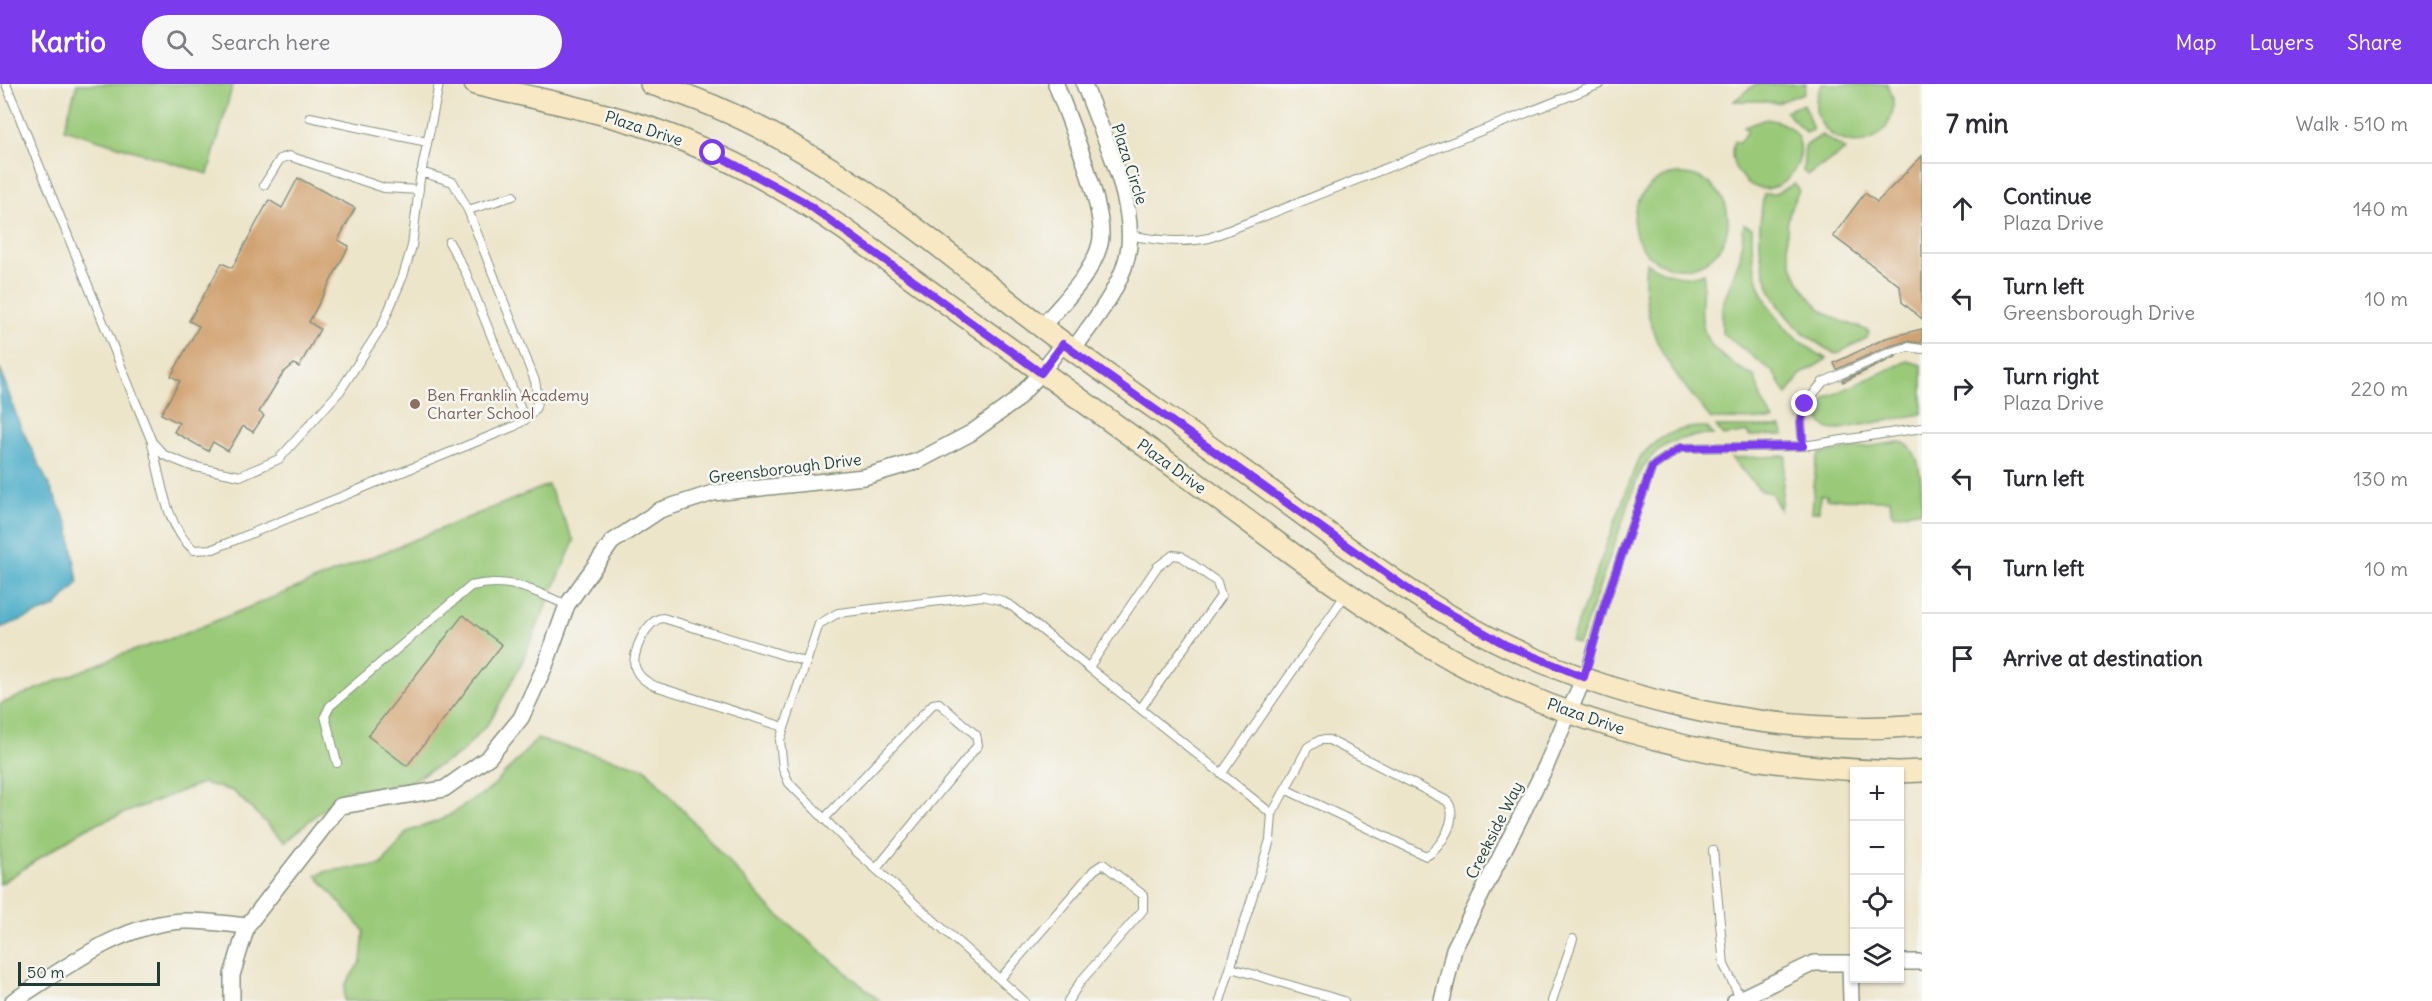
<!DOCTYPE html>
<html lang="en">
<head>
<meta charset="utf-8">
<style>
  :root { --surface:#fff; --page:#f7f7f7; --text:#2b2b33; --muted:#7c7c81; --line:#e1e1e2; --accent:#7c3aed }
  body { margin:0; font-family:Delius,sans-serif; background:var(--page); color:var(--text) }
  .controls { position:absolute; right:18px; bottom:18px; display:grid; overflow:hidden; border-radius:0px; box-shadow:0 2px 4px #0004 }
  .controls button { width:54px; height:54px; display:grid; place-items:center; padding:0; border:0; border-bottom:2px solid var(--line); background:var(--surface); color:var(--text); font:30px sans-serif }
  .scale { position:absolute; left:18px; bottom:15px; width:142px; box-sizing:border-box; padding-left:6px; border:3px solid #1f3d34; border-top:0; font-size:16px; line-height:21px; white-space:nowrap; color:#1f3d34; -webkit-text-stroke:4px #f6f6f2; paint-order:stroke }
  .stop { position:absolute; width:18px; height:18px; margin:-14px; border:4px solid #7c3aed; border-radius:50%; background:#fff }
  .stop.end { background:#7c3aed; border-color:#fff; box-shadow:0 2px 6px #0008 }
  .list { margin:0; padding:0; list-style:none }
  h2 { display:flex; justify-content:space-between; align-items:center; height:78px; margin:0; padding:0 24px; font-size:26px }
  h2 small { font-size:20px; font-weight:400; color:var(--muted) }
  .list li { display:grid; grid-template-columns:39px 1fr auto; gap:18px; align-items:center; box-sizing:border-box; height:90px; padding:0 24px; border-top:2px solid var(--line) }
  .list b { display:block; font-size:22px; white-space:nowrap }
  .list p { margin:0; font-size:20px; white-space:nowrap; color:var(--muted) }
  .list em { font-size:20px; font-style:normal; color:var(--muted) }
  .icon { flex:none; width:33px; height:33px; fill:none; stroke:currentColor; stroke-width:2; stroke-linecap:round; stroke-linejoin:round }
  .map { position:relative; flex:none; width:1922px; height:917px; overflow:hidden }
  header { display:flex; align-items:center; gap:36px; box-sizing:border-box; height:84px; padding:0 30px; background:var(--accent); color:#fff }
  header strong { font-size:28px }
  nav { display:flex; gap:33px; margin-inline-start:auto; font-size:21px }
  .search { width:420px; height:54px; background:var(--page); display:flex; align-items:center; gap:15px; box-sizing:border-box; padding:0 21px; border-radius:33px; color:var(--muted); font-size:22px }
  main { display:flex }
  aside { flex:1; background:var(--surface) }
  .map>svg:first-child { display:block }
  .green { fill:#9ac978; stroke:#5c8356; stroke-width:1.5 }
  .water { fill:#47abc7; stroke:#33747e; stroke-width:1.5 }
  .building { fill:#d1a271 }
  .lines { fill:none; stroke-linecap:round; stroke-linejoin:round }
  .lane-casing { stroke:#86917f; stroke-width:10 }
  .street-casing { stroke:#86917f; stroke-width:18 }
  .secondary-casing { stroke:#86917f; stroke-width:24 }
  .lane { stroke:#fff; stroke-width:8 }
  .street { stroke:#fff; stroke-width:15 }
  .secondary { stroke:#f8e8c3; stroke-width:21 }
  .route { stroke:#7c3aed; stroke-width:8 }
  .education-dot { fill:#8d6e63; stroke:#f6f6f2; stroke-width:2 }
  .labels { text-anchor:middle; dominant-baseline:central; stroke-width:5; stroke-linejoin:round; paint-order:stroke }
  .street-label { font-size:16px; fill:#1f3d34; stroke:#f6f6f2 }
  .education-label { font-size:16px; fill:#785e54; stroke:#f6f6f2; text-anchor:start }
</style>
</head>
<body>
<header>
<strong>Kartio</strong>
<div class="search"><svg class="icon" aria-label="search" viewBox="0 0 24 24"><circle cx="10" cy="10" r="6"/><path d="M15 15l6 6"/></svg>Search here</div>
<nav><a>Map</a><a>Layers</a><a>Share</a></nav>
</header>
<main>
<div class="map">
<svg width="1922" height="917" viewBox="0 0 1922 917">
  <rect width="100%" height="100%" fill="#f6f6f2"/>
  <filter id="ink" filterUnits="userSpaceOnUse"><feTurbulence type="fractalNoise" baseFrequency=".0167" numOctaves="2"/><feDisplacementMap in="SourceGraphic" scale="12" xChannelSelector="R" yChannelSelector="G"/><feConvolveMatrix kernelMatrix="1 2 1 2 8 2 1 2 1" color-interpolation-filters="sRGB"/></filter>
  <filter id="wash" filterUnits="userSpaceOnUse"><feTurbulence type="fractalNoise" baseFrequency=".008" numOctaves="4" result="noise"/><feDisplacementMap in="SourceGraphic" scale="24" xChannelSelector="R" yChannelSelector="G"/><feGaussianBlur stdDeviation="1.35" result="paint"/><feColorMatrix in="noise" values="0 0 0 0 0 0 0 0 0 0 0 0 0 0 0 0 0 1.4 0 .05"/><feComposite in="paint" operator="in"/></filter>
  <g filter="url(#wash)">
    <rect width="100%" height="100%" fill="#ede5ca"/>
    <!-- green -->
    <path class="green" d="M77 0H233L208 90 64 45Z
      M1755 0H1806L1804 9 1777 19 1764 17H1734Z
      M1822 0H1887C1894 11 1895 24 1890 36 1869 84 1794 48 1822 0Z
      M1804 20 1813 46 1806 49 1785 27Z
      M1766 35C1839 45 1779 138 1741 92 1732 82 1730 70 1734 57L1739 59 1748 47 1744 43Z
      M1822 51 1846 66 1808 91 1803 87 1805 62Z
      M1634 137a47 47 0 1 1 94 0a47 47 0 1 1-94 0Z
      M1794 100 1799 107C1774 146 1790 202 1826 229 1840 239 1856 240 1869 248L1867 254 1836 270C1769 235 1750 182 1764 110H1775Z
      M1744 140 1752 144C1750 205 1773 245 1827 275L1800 291 1787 311 1773 288 1722 249V222L1740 174Z
      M1646 178C1661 189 1687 197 1704 189 1698 251 1699 262 1755 293L1762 317 1773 336 1711 335C1669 283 1639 250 1646 178Z
      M1907 277 1922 281V330L1835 346C1824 345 1818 337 1818 327L1826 314Z
      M1707 343 1713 351C1677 351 1651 362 1637 396L1583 549 1578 560 1571 557 1637 378C1654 353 1677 342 1707 343Z
      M1716 343H1781L1784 351 1749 352 1748 348 1723 352Z
      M1899 358C1922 359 1922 405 1922 426L1894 431 1891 427 1890 416 1827 415V411H1820L1819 427 1812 428 1816 378 1819 370Z
      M1786 372 1780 426 1771 409 1761 407 1731 374Z
      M548 401 574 457 520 582 491 636 460 670 404 701 346 706 285 757 233 707 202 699 86 744 0 800V620L123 570 181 551Z
      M537 655 645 684 771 825 880 917H344L345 901 361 877 364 847 316 791 327 787 381 781 407 748 443 735 489 706Z"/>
    <!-- water -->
    <path class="water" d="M0 284 19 339 69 442 78 499 55 523 0 544Z"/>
    <g id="blocks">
      <!-- building -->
      <path class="building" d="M1922 72V235L1902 218 1900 202 1833 152 1865 109 1877 118Z
        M298 94 355 124 338 156 349 162 309 238 320 245 299 283 294 280 283 289 259 328 264 332 253 348 243 342 228 367 213 358 208 367 174 348 179 339 161 330 180 297 171 292 199 242 189 237 222 179 232 184 269 116 282 124Z
        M1922 245V259L1907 257 1889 262 1837 285 1834 279 1886 254Z
        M1897 272 1843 298 1842 296 1893 274Z
        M463 531 502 561 407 682 368 652Z"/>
    </g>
  </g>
  <g filter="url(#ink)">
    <use href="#blocks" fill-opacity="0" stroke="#86917f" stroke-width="1.5"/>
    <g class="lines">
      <defs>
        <path id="lane" d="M6 0 152 358 164 371 191 382 240 392 279 375 340 307 382 242 403 192 412 162 420 95 439 0
          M310 33 427 58
          M264 101 280 75 289 72 384 104 419 106
          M468 126 513 112
          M1128 151C1157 156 1181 160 1209 154L1600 0
          M449 158 466 189 525 336
          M152 360C161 394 165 442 194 466L213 465 515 342C538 328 540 323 535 297L468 126 453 98 421 88
          M1803 362 1801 338 1806 319 1823 298 1891 268 1908 263 1922 265
          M1089 583 1157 483 1173 471 1181 472 1217 498 1221 512 1141 624
          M1584 591 1605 519 1652 383 1680 364 1803 362 1922 344
          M784 643 655 602C646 598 638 593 635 583 631 569 647 535 663 534L806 578
          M337 679 325 632 330 622 471 502C511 493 531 506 567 521
          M1222 689 1346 510
          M1272 730 1308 663 1320 656H1329L1447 717C1460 732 1442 764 1426 772L1285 705
          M824 735 933 620 939 619 976 651 978 661 876 785
          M1713 766 1724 881 1740 913
          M1231 884 1344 917
          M1000 895 1094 786 1103 780 1143 811V826L1081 897 1068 917
          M1024 917 858 769 789 699 783 685 780 656 819 540 838 529 983 512 1000 516 1013 523 1272 730 1270 756 1220 917
          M1552 917 1573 855"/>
        <path id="street" d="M1042 243C1062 219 1092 191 1100 160 1108 128 1068 34 1056 0
          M1073 266C1094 236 1125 200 1129 162 1134 111 1101 48 1084 0
          M1900 878H1922
          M1850 879 1851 917
          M13 917C65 885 119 840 183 837 203 836 226 840 247 842
          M232 917V891L247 842 340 722 444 705 489 673 521 634 545 582 567 521 612 458 660 426 713 409 864 393 918 377 971 349 1014 318 1041 289 1063 259
          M1442 917 1454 865 1546 682 1584 593
          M1735 917 1814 879H1854"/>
        <path id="secondary" d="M475 0C534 14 595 26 653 45 722 69 784 104 844 145 957 227 1070 308 1184 390 1264 448 1342 510 1427 561 1568 646 1735 683 1897 688
          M651 0C792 40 909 138 1022 228 1093 283 1169 333 1242 386 1309 434 1374 486 1445 529 1585 612 1759 655 1922 641
          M1899 688 1922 687"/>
      </defs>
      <!-- lane casing -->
      <use href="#lane" class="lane-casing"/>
      <!-- street casing -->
      <use href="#street" class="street-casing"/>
      <!-- secondary casing -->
      <use href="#secondary" class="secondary-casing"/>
      <!-- lane -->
      <use href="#lane" class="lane"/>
      <!-- street -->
      <use href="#street" class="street"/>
      <!-- secondary -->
      <use href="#secondary" class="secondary"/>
    </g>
  </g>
  <g class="lines" filter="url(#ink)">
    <!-- route -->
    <path class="route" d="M713 69 803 117 1041 289 1063 260 1412 508 1506 561 1584 593 1605 519 1652 383 1680 364 1803 362 1801 338 1805 320"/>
  </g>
  <!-- markers -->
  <circle class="education-dot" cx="415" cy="320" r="6"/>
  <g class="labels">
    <!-- street labels -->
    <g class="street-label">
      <text transform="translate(644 44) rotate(18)">Plaza Drive</text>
      <text transform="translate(1130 80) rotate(72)">Plaza Circle</text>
      <text transform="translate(1172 382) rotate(36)">Plaza Drive</text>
      <text transform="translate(785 384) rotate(-7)">Greensborough Drive</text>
      <text transform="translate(1586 632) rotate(19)">Plaza Drive</text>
      <text transform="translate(1494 746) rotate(-63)">Creekside Way</text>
    </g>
    <!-- education labels -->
    <g class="education-label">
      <text x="427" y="311">Ben Franklin Academy<tspan x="427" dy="18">Charter School</tspan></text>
    </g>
  </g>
</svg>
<div class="controls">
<button>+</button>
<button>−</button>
<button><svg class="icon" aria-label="locate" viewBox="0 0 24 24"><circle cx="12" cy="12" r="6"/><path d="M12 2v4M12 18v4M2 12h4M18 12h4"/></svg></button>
<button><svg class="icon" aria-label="layers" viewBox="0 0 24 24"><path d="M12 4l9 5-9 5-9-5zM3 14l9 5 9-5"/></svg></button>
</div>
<div class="scale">50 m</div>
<div class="stop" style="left:713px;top:69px"></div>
<div class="stop end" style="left:1805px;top:320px"></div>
</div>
<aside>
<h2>7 min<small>Walk · 510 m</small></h2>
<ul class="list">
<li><svg class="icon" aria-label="ahead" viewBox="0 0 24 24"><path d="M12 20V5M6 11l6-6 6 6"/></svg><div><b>Continue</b><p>Plaza Drive</p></div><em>140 m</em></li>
<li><svg class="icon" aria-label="left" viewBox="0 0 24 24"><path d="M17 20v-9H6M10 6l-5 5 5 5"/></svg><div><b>Turn left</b><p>Greensborough Drive</p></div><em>10 m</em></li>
<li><svg class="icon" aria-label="right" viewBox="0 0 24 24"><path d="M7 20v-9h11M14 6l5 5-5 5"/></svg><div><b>Turn right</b><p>Plaza Drive</p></div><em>220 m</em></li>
<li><svg class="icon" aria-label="left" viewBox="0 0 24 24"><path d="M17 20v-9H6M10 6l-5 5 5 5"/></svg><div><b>Turn left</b></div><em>130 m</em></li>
<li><svg class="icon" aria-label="left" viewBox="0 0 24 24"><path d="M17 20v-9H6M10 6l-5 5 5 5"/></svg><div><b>Turn left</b></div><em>10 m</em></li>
<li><svg class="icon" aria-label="arrive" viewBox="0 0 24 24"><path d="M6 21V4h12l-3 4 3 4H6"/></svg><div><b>Arrive at destination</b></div></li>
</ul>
</aside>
</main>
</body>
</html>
